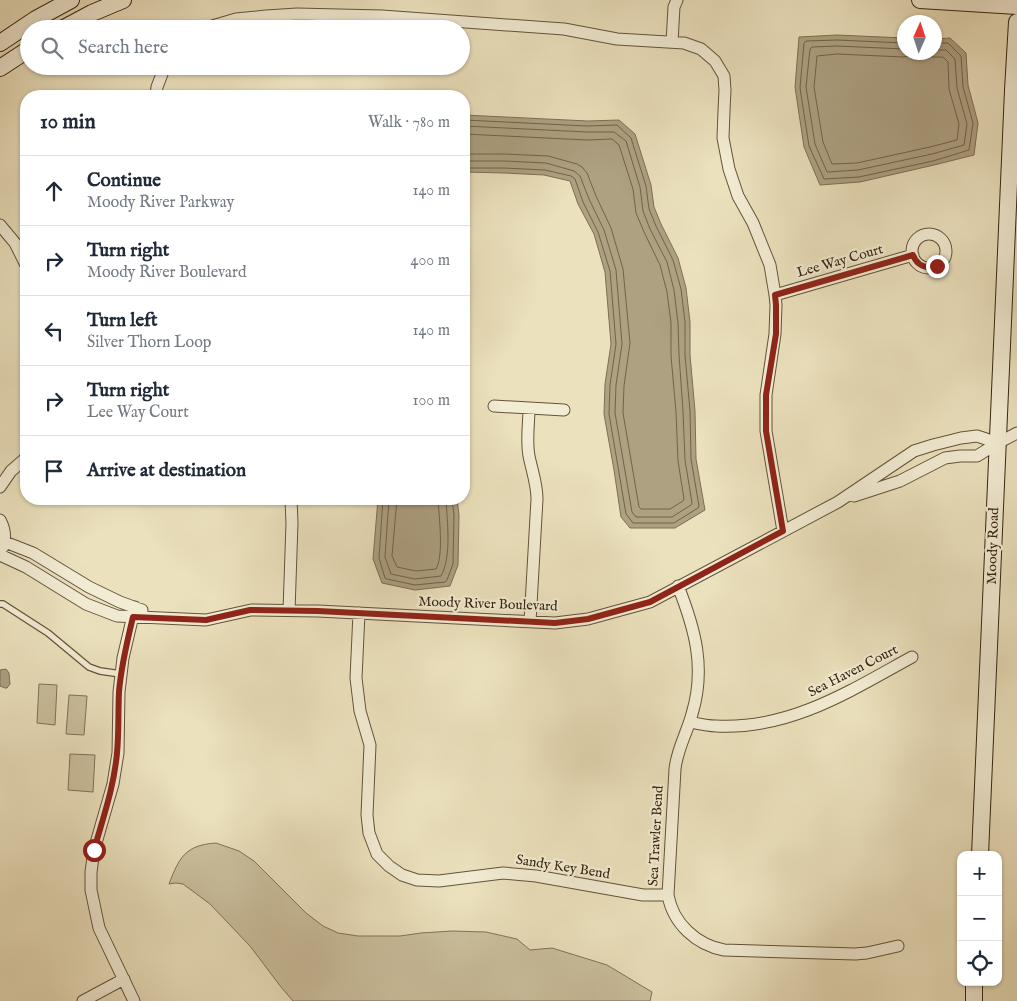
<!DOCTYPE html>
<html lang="en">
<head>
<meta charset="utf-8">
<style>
  :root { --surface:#fff; --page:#f6f6f7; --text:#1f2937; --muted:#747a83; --line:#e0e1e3 }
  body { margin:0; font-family:"IM FELL English",serif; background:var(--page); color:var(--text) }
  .controls { position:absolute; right:15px; bottom:15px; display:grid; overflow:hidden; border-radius:10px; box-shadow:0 1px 4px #0004 }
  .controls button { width:45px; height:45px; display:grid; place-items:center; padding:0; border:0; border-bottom:1px solid var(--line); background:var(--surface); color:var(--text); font:25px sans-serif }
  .compass { position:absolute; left:897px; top:15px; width:45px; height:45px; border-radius:50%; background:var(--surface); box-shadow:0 1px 4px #0004; rotate:3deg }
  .stop { position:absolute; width:15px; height:15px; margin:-11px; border:4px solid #8f2418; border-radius:50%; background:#fff }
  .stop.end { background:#8f2418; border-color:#fff; box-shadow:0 1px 5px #0008 }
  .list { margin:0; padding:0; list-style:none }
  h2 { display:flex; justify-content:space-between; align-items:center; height:65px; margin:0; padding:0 20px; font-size:21px }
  h2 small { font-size:16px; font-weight:400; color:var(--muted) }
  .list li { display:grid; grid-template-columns:32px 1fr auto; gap:15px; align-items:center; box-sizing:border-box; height:70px; padding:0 20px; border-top:1px solid var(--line) }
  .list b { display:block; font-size:19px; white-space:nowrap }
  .list p { margin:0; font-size:16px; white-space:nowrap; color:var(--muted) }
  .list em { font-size:16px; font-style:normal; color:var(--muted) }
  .icon { flex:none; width:28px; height:28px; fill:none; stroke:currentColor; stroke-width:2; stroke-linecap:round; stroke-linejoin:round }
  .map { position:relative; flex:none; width:1017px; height:1001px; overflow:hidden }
  .search { position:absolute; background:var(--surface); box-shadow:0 1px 4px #0004; left:20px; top:20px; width:450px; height:55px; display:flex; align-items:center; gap:12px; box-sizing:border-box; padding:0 18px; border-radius:28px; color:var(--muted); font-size:19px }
  .panel { position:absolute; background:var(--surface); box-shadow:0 1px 4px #0004; left:20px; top:90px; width:450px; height:415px; border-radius:20px }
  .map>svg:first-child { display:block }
  .green { fill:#ccc19f; stroke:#817257 }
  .water { fill:#ada182; stroke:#7d6f54 }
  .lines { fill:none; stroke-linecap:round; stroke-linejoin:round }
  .shore { stroke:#726248; stroke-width:1 }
  .lane-casing { stroke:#63533a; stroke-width:8 }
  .street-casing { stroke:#63533a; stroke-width:13 }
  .secondary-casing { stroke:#36240f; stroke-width:18 }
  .lane { stroke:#f2ecd4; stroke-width:5.5 }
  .street { stroke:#f2ecd4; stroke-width:11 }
  .secondary { stroke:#f2ecd4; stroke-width:16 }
  .route { stroke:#8f2418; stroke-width:6 }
  .labels { text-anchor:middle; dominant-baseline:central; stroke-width:4.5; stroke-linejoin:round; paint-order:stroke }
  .street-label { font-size:14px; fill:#36240f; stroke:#f2ecd4 }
</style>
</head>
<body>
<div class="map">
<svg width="1017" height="1001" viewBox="0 0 1017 1001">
  <rect width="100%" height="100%" fill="#ebe1bd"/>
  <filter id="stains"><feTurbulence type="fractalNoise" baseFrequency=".004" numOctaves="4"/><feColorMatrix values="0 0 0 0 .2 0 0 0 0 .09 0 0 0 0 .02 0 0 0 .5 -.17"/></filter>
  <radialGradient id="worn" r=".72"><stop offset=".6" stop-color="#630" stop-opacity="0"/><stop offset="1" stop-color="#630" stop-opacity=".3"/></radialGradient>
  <!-- green -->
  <path class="green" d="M39 684 57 685 55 725 37 723Z
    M69 695 87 696 84 735 66 734Z
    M70 754 95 755 93 792 68 790Z
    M216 843 239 851 254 861 306 913 323 926 338 933 358 936H400L421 933 452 931 486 932 517 939 530 950 552 948 607 965 652 992 650 1001H293L281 987 250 946 210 904 183 884 176 883 169 884C179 858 185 845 216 843Z"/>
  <!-- water -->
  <path class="water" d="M837 35 904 38V52H934L935 39 950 38 966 53 968 85 978 123 974 155 934 165 860 182 820 185 804 147 795 87 799 37Z
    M464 115 588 121 619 120 635 134 651 185 654 207 661 224 678 258 686 288 690 322V355L695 411 696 459 705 510 675 528H630L621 517 614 470 604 414 605 384 611 344 605 272 594 234 578 204 570 181 544 175 504 173 464 172Z
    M378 499H457L459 515 458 565 450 586 415 590 382 583 373 559Z
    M6 669 9 673 10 684 7 688H5L0 686V670Z"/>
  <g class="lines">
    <!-- shore -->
    <path class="shore" d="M904 43 837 40 806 41 804 43 800 88 809 146 824 179 859 177 933 161 969 150 973 123 963 87 961 56 948 43H934
      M904 49 837 46 812 47 810 49 806 87 815 144 827 172 858 170 932 154 964 145 967 124 957 88 955 59 946 50H934
      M916 52 909 56 903 57 837 54 817 56 814 87 823 142 832 164 857 163 930 147 957 140 959 124 949 89 948 62 943 57H932L923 52
      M464 120 587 126 617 125 631 138 646 186 649 209 656 226 673 260 681 289 685 322V355L690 411 691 459 699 506 698 508 674 523H633L626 514 609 414 610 385 616 344 610 271 598 232 583 202 575 179 571 176 545 170 504 168H464
      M464 126 587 132H614L626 141 640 187 643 211 650 229 667 262 674 290 678 323 679 355 683 411 685 460 692 503 691 505 672 517H636L632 512 615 413 616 385 622 344 616 270 604 230 589 199 580 176 574 171 546 163 504 161H464
      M464 134 587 140 612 139 619 145 633 189 636 213 644 232 660 265 667 292 671 323V356L676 412 678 461 684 499 683 501 670 509H641L639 507 623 413 624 386 630 343 623 269 611 228 596 196 587 173 582 167 577 164 548 156 504 154H464
      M383 499 379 558 385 578 387 579 415 585 445 582 447 580 453 564 454 515 452 499
      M389 499 385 557 391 574 415 579 441 576C452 556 447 521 446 499
      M397 499 392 556 397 567 416 571 436 569C444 556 439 516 438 499"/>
    <defs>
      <path id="lane" d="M0 604H3L48 633 89 667 100 671 121 674"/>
      <path id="street" d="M202 29 236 19 266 16 297 14 382 16 564 29 617 39 684 43 701 49 715 61 724 76 725 90 724 111 723 138 729 169 738 196 753 223 770 265 775 295 776 305 775 334 766 395V431L783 531
        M672 42 674 7 677 0
        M156 96 157 87 165 66
        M0 225 15 243 26 265
        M912 251a17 17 0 1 1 34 0a17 17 0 1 1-34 0Z
        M775 295 913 255
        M494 406 564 410
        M529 408C529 424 526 440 529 456 532 471 537 484 537 499L530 622
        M0 487 11 471 26 458
        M854 496 900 481 945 458 960 456H977L998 443 1017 433
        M0 520C5 529 6 537 3 547
        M5 542 33 553 89 587 120 602 142 610
        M0 555 26 567 86 604 117 616 206 620 251 610 318 611 555 623 588 619 650 602 838 502 914 451 933 445 961 438 977 436 998 443
        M678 586C695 629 706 668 692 714 687 733 677 749 675 769L668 895C673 924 697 945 724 950L855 954 867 953 898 946
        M289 611 292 523 291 499
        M359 613 356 678 360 711 370 745 367 815 369 833 377 854 389 866 402 875 417 880 439 881 503 873 536 876 643 895H668
        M690 722C699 724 708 726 716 726 790 730 850 691 912 657
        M83 1001 124 979
        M134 1001 99 928 91 890V872L94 850 113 784 118 753 119 692 123 658 135 607"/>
      <path id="secondary" d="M920 0 1017 6
        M62 29 92 13 123 0
        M0 43 36 19 71 0
        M0 68 29 49
        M980 855 1013 90 1017 22
        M974 1001V982"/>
    </defs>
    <!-- lane casing -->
    <use href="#lane" class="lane-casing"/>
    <!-- street casing -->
    <use href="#street" class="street-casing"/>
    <!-- secondary casing -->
    <use href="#secondary" class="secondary-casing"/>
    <!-- lane -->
    <use href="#lane" class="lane"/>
    <!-- street -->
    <use href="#street" class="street"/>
    <!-- secondary -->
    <use href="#secondary" class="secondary"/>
  </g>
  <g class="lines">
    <!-- route -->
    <path class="route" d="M94 850C103 818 114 787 117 753 119 733 118 712 119 692 121 666 127 642 133 617L206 620 250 610 318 611 555 623 588 619 650 602 783 531 766 431V395L776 334V305L775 295 913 255C917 266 926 269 937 266"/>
  </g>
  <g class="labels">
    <!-- street labels -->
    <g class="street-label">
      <text transform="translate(840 261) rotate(-16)">Lee Way Court</text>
      <text transform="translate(993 546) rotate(-88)">Moody Road</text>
      <text transform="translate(488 604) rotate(2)">Moody River Boulevard</text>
      <text transform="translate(853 671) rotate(-27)">Sea Haven Court</text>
      <text transform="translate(656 836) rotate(-87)">Sea Trawler Bend</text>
      <text transform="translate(563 867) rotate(9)">Sandy Key Bend</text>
    </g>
  </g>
  <rect width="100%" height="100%" filter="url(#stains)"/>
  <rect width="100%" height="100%" fill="url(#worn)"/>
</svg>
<div class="controls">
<button>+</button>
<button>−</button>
<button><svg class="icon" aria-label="locate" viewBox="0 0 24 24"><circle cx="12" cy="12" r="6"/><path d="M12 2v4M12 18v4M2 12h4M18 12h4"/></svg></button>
</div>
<svg class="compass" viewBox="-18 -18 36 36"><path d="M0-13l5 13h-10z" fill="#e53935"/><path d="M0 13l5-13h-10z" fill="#747a83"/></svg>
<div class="stop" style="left:94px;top:850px"></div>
<div class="stop end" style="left:937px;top:266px"></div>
<div class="search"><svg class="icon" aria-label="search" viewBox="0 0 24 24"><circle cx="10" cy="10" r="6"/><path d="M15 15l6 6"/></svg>Search here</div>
<section class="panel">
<h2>10 min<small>Walk · 780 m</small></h2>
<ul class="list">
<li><svg class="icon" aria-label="ahead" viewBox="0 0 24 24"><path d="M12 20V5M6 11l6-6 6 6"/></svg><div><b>Continue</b><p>Moody River Parkway</p></div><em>140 m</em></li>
<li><svg class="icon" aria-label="right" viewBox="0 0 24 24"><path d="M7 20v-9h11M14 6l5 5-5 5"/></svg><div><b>Turn right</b><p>Moody River Boulevard</p></div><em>400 m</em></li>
<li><svg class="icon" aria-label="left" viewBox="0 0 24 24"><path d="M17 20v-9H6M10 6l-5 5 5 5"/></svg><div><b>Turn left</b><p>Silver Thorn Loop</p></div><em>140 m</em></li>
<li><svg class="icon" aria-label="right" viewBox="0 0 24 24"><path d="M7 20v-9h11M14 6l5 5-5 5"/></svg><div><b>Turn right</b><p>Lee Way Court</p></div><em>100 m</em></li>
<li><svg class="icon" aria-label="arrive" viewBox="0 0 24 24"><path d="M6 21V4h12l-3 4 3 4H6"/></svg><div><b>Arrive at destination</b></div></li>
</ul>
</section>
</div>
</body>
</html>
